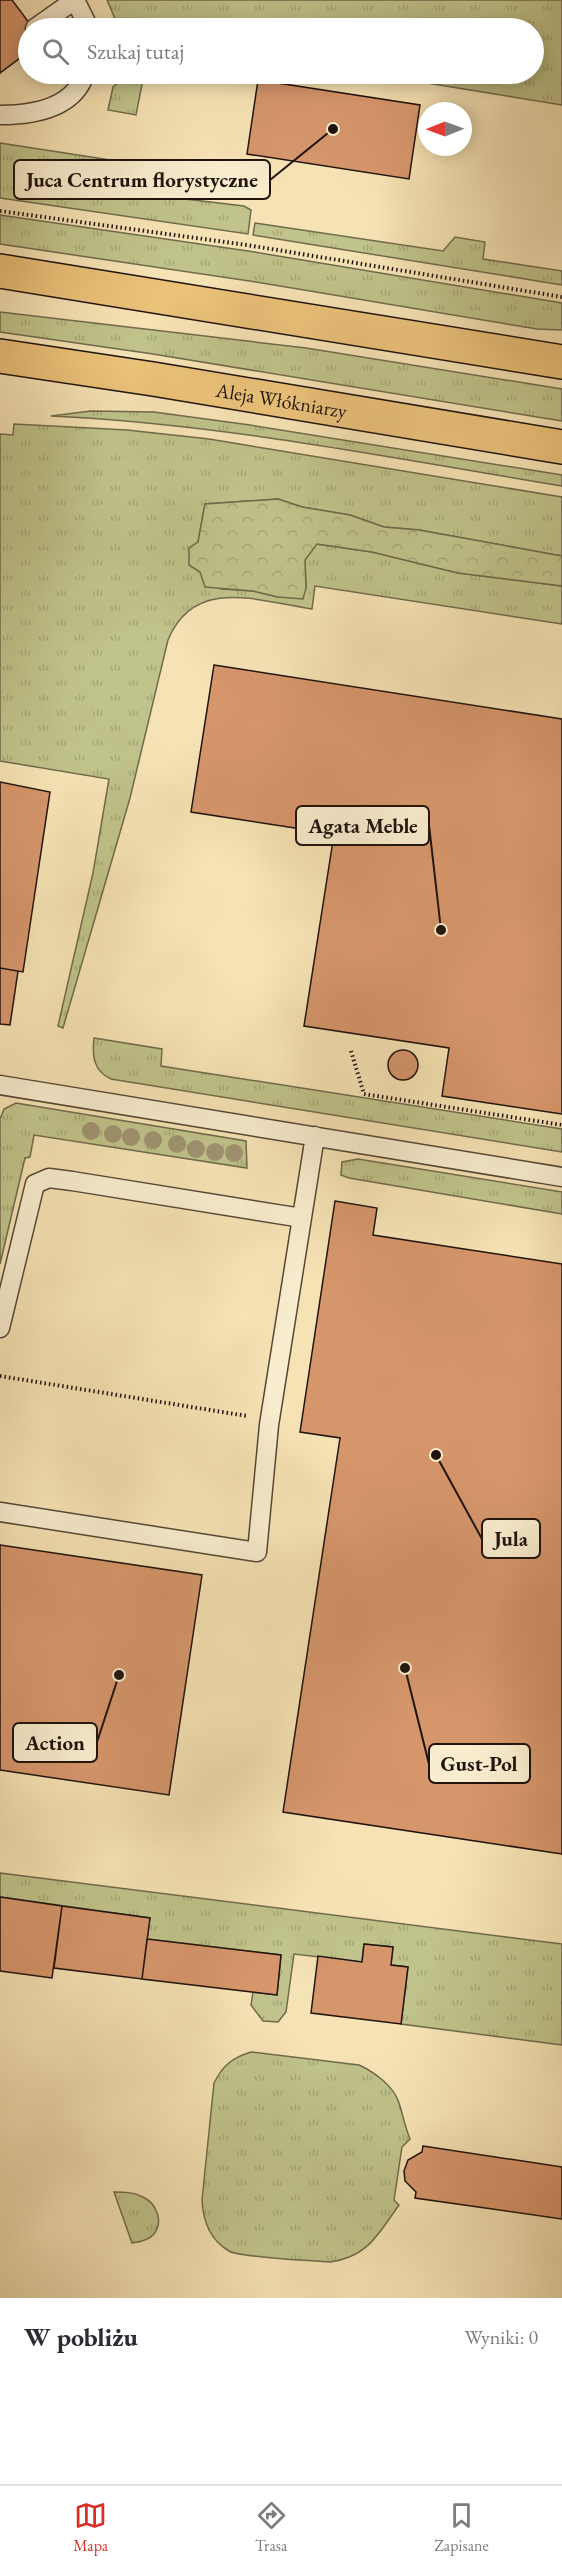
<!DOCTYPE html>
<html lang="pl">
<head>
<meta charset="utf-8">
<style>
  :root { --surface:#fff; --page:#f7f7f7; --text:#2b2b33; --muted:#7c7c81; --line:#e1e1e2; --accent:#d93025 }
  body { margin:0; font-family:"EB Garamond",serif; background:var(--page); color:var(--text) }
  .compass { position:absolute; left:418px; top:102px; width:54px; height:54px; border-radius:50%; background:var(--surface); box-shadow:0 3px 15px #0003; rotate:269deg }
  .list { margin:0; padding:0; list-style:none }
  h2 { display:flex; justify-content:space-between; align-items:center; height:78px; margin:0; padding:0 24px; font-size:26px }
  h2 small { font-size:20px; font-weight:400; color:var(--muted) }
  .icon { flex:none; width:33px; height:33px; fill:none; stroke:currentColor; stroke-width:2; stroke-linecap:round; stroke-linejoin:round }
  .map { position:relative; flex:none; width:562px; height:2298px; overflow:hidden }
  .search { position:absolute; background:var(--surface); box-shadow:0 3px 15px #0003; left:18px; right:18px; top:18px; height:66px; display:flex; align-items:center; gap:15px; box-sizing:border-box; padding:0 21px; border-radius:33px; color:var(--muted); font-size:22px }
  .sheet { height:186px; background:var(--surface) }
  nav { display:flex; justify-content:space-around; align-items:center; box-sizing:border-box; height:84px; border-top:2px solid var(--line); background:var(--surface); font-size:16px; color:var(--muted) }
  nav a { display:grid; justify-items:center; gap:3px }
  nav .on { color:var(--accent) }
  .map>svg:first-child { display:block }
  .grass { fill:url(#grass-tufts); stroke:#706b4c; stroke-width:1.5 }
  .forest { fill:url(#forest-crowns); stroke:#706b4c; stroke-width:1.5 }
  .building { fill:#d6966c; stroke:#1f130c; stroke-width:1.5 }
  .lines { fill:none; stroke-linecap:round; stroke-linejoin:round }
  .lane-casing { stroke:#554736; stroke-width:21 }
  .primary-casing { stroke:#1f130c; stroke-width:36 }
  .path { stroke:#1f130c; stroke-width:4; stroke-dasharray:1.5 3; stroke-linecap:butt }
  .lane { stroke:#f9edcf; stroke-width:18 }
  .primary { stroke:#ebc27a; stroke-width:33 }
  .tree { fill:#9f9370 }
  .labels { text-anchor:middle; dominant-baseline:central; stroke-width:4.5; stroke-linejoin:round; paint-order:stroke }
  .street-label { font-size:20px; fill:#1f130c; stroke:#f9edcf }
  .leader { fill:none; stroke:#1f130c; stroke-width:2 }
  .callout-dot { fill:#1f130c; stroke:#f9edcf; stroke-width:2 }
  .callout { fill:#f9edcf; stroke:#1f130c; stroke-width:2 }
  .callout-label { font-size:21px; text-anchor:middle; font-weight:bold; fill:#1f130c }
</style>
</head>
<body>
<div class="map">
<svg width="562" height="2298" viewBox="0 0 562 2298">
  <defs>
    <pattern id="grass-tufts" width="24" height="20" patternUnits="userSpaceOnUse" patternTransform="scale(1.5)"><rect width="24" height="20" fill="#c0c38b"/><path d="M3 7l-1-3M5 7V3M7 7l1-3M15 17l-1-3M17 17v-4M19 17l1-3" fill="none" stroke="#a5a777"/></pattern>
    <pattern id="forest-crowns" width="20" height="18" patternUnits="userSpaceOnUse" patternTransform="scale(1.5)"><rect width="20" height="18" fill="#c0c38b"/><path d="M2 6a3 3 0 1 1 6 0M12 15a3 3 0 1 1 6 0" fill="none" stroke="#a5a777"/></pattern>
  </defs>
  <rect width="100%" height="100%" fill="#f6e3b5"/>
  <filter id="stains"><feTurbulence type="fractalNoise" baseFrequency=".00333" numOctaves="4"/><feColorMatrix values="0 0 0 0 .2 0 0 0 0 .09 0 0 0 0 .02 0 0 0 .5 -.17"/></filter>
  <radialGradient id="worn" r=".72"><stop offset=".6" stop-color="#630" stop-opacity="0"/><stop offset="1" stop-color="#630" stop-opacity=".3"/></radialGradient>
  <!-- grass -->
  <path class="grass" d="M107 0H562V105L372 74H534V28H119Z
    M128 74H144L136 115 108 110 113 87Z
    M0 143 136 164 138 168 135 193 244 206 251 210 248 234 0 198Z
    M0 215 248 251 562 303V330L537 329 262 283 0 244Z
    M255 223 443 251 455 237 485 242 483 259 562 271V285L253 235Z
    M0 312 306 348 562 389V421L153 354 0 332Z
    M91 411 154 412 250 425 562 475V486C392 458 223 424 51 416Z
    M14 424 127 430 209 439 562 497V556L419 530 384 527 350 515 302 507 278 499 205 504 198 542 200 572 221 589 253 591 278 597 306 588 305 560 316 544 372 552 458 573 562 586V624L315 586 312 609C259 601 194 576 168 640L130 798 63 1028 58 1026 93 873 109 779 0 761V434L13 435Z
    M94 1038 162 1049 161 1066 562 1129V1152L111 1079C93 1071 92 1055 94 1038Z
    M16 1103 246 1141 247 1168 34 1135 30 1157 25 1158 0 1264V1119L4 1109Z
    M358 1159 562 1192V1214L349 1178 341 1175 342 1162Z
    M0 1873 562 1944V2045L401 2024 408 1967 391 1965 393 1947 364 1944 362 1962 294 1954 286 2012 278 2022 263 2021 251 2005 253 1992 277 1995 281 1955 147 1939 150 1918 0 1897Z
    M251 2052 359 2065C374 2072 394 2086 399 2103 403 2115 405 2127 410 2139L402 2147 394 2200 399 2205C378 2234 368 2257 330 2262 313 2261 239 2257 229 2251 210 2240 203 2220 202 2200L214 2083C223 2065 232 2058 251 2052Z
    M114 2192C125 2192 133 2192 143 2197 156 2203 164 2221 154 2234 149 2240 140 2242 132 2243Z"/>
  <!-- forest -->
  <path class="forest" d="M278 499 302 507 350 515 384 527 419 530 562 556V586L458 573 372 552 317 544 305 560 306 588 303 599 278 597 253 591 205 587 200 572 189 565V548L198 542 205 504Z"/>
  <!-- building -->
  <path class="building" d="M0 0H12L33 28H28V52L0 73Z
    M258 80 420 105 409 179 247 154Z
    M214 665 562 719V1114L442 1096 449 1048 304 1026 334 834 191 812Z
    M0 782 50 792 23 972 0 968Z
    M0 968 18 971 10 1025 0 1024Z
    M388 1065a15 15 0 1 1 30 0a15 15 0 1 1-30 0Z
    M335 1201 377 1208 373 1235 562 1264V1854L283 1812 340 1438 300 1432Z
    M0 1545 202 1575 169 1795 0 1770Z
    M0 1897 62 1906 52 1978 0 1971Z
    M62 1906 150 1918 142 1979 54 1968Z
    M147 1939 281 1955 277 1995 142 1979Z
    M364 1944 393 1947 391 1965 408 1967 401 2024 311 2013 318 1956 362 1962Z
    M423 2146 562 2167V2219L415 2198 416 2192 405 2181 404 2171 408 2160 422 2152Z"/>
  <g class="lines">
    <defs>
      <path id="lane" d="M75 0 89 28
        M35 28 75 0
        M0 115C32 115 73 109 85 74
        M0 1085 562 1177
        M0 1328 35 1184 49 1178 72 1181 302 1218
        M0 1512 257 1552 269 1425 315 1136"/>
      <g id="primary">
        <path d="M0 271 562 362"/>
        <path id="s1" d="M0 356 153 379 562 447"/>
      </g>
    </defs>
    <!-- lane casing -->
    <use href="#lane" class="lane-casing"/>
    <!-- primary casing -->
    <use href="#primary" class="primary-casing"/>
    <!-- path -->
    <path class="path" d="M0 211 247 245 562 297
      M351 1051 364 1094 562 1125
      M0 1376 247 1416"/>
    <!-- lane -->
    <use href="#lane" class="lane"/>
    <!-- primary -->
    <use href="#primary" class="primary"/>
  </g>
  <!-- trees -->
  <g class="tree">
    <circle cx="91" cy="1131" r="9"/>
    <circle cx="113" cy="1134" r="9"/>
    <circle cx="131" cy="1137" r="9"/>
    <circle cx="153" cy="1140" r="9"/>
    <circle cx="177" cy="1144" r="9"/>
    <circle cx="196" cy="1149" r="9"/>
    <circle cx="215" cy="1152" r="9"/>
    <circle cx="234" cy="1153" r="9"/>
  </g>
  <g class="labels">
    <!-- street labels -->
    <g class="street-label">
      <text stroke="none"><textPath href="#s1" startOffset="285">Aleja Włókniarzy</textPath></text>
    </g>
  </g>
  <!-- callouts -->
  <path class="leader" d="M333 129L270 180M441 930L429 825M436 1455L482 1539M119 1675L97 1742M405 1668L429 1764"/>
  <g class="callout-dot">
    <circle cx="333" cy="129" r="6"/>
    <circle cx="441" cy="930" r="6"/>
    <circle cx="436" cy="1455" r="6"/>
    <circle cx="119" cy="1675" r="6"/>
    <circle cx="405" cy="1668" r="6"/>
  </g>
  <g class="callout">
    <rect x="14" y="160" width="256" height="39" rx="6"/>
    <rect x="296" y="806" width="133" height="39" rx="6"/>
    <rect x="482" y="1519" width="58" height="39" rx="6"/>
    <rect x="13" y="1723" width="84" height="39" rx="6"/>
    <rect x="429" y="1744" width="101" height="39" rx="6"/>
  </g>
  <g class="callout-label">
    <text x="142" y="187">Juca Centrum florystyczne</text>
    <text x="363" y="833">Agata Meble</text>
    <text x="511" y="1546">Jula</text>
    <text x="55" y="1750">Action</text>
    <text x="479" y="1771">Gust-Pol</text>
  </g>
  <rect width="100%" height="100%" filter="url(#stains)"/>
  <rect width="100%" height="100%" fill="url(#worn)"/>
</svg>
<svg class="compass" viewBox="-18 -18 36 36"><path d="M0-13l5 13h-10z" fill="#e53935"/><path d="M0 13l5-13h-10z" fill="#7c7c81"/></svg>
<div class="search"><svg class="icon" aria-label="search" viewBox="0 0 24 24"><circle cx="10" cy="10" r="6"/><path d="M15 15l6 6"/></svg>Szukaj tutaj</div>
</div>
<section class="sheet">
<h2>W pobliżu<small>Wyniki: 0</small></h2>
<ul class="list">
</ul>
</section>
<nav>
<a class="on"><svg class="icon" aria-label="map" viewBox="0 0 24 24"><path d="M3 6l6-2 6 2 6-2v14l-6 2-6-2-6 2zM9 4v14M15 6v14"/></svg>Mapa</a>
<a><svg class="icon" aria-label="directions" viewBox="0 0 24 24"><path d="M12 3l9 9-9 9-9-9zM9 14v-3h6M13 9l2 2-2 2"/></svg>Trasa</a>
<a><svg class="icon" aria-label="saved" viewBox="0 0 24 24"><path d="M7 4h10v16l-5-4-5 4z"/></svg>Zapisane</a>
</nav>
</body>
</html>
